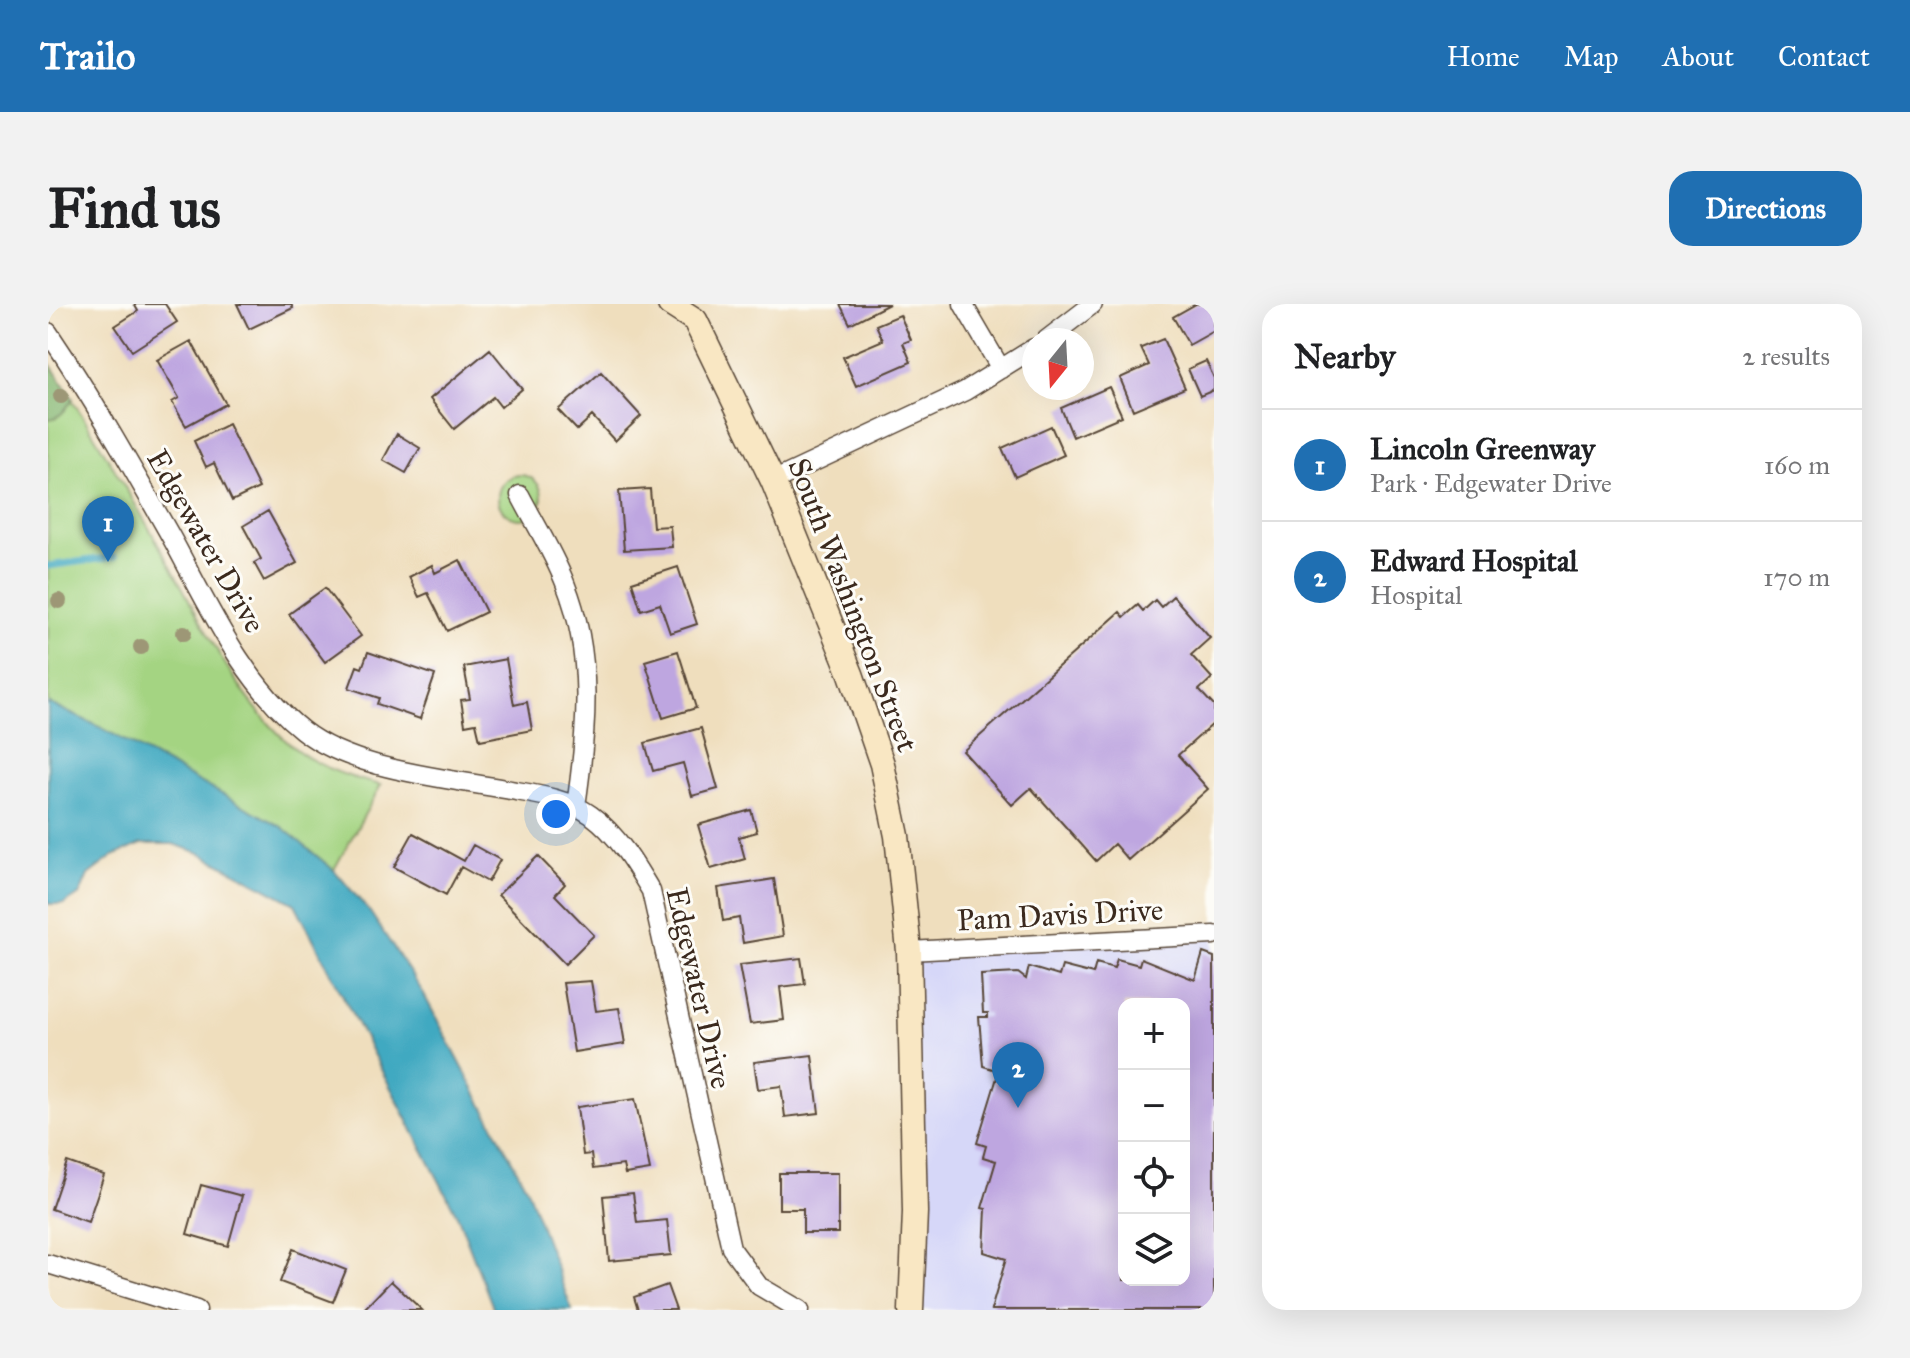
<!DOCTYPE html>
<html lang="en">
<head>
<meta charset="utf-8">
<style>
  :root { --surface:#fff; --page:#f2f2f2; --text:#202124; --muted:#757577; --line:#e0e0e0; --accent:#1f6fb2 }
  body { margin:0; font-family:"IM FELL Great Primer",serif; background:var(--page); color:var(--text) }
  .controls { position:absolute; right:24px; bottom:24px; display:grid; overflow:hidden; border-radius:16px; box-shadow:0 8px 32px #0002 }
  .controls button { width:72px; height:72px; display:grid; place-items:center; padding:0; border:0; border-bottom:2px solid var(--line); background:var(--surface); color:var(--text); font:40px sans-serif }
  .compass { position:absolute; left:974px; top:24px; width:72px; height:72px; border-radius:50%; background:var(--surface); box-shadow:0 8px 32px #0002; rotate:198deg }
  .you { position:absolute; left:508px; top:510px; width:28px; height:28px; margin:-20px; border:6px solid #fff; border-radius:50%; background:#1a73e8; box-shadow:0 0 0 12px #1a73e833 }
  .badge { display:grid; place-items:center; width:52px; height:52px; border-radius:50%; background:var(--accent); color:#fff; font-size:26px; font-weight:700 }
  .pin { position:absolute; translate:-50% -66px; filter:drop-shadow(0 2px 4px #0008) }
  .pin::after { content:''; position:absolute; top:42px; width:28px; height:24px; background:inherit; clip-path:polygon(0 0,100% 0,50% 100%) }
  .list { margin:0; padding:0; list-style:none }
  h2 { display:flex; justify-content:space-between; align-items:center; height:104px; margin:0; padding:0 32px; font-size:34px }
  h2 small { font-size:26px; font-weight:400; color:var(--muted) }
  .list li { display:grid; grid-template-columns:52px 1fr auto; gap:24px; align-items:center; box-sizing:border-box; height:112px; padding:0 32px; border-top:2px solid var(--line) }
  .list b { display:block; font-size:30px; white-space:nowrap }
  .list p { margin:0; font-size:26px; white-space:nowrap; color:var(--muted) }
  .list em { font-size:26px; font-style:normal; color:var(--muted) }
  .icon { flex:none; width:44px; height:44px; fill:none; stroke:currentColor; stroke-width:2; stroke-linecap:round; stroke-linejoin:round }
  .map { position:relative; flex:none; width:1166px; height:1006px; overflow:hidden; border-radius:24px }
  header { display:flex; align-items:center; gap:48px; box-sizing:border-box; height:112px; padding:0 40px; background:var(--accent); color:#fff }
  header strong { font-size:38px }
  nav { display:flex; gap:44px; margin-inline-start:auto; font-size:28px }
  .intro { display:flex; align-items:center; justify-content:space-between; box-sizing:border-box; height:192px; padding:0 48px }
  h1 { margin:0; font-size:56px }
  .button { padding:20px 36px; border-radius:24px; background:var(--accent); color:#fff; font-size:28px; font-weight:700 }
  main { display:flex; gap:48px; padding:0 48px }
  aside { flex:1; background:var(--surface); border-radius:24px; box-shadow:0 8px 32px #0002 }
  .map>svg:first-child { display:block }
  .built { fill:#d6d7f8; fill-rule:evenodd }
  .green { fill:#a4d482; stroke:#707f50; stroke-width:2 }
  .forest { fill:#83b670; stroke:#5f7047; stroke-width:2 }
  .water { fill:#41a9c1; stroke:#3e6a70; stroke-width:2 }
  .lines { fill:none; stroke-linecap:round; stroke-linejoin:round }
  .stream { stroke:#41a9c1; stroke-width:7 }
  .building { fill:#bea6e0; fill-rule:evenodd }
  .minor-casing { stroke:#564536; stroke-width:21 }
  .secondary-casing { stroke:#564536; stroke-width:27 }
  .minor { stroke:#fff; stroke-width:18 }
  .secondary { stroke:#f9e7c3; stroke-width:24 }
  .tree { fill:#9d9776 }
  .labels { text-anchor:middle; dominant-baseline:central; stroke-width:6; stroke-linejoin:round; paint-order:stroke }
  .street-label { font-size:30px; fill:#3b2a1e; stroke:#fdfcf7 }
</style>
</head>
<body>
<header>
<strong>Trailo</strong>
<nav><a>Home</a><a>Map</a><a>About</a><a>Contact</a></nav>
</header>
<div class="intro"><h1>Find us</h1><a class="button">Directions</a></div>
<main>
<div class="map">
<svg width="1166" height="1006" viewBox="0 0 1166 1006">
  <rect width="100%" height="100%" fill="#fdfcf7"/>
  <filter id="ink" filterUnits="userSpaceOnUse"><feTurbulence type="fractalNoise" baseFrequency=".0125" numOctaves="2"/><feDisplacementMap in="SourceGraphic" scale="16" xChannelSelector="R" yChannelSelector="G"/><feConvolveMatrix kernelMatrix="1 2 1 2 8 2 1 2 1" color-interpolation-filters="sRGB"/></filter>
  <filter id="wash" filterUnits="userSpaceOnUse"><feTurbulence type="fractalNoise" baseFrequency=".006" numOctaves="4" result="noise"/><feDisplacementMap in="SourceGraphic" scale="32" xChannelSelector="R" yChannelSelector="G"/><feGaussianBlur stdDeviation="1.8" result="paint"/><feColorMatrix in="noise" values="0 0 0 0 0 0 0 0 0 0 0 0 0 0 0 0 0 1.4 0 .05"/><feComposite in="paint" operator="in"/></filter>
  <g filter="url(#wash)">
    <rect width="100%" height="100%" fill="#efdebd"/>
    <!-- built -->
    <path class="built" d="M1166 623V1006H863L862 645ZM1076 700H1136V976H1076Z"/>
    <!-- green -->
    <path class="green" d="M0 57C43 124 83 192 122 261 157 323 189 395 244 442 269 463 302 474 333 481L268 598 243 570 91 524 0 563Z
      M450 193a22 22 0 1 1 44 0a22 22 0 1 1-44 0Z"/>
    <!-- forest -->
    <path class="forest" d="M0 57 25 95C18 104 13 115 0 115Z"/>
    <!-- water -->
    <path class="water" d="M0 399 52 423 234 523 287 567 322 608 374 687 479 885 524 1006H446L410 913 247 600 152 549 125 540H93L65 552 40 571 32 590 16 600H0Z"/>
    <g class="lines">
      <!-- stream -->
      <path class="stream" d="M0 262 66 253"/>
    </g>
    <g id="blocks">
      <!-- building -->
      <path class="building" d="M86 0H117L129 18 84 47 67 22 90 7Z
        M189 0H243L245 4 201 25Z
        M792 0H841L802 20Z
        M1148 0H1166V27L1141 41 1125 13Z
        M852 11 863 36 855 39 863 58 808 82 795 53 835 36 828 21Z
        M1115 35 1137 84 1085 106 1072 74 1101 61 1093 44Z
        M143 37 178 100 138 122 124 98 131 94 109 56Z
        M442 45 474 85 453 103 445 93 406 125 382 95Z
        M1158 57 1166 74V86L1152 92 1140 65Z
        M553 68 593 112 567 137 544 112 529 126 510 106Z
        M1061 83 1074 112 1025 133 1013 104Z
        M180 120 211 184 184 197 166 159 158 163 146 137Z
        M1003 122 1016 151 967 173 954 144Z
        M349 130 372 144 358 169 335 156Z
        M602 185 605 223 622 222 624 243 576 246 571 187Z
        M220 207 249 259 216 277 206 259 213 255 195 222Z
        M412 256 438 308 399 327 380 289 371 293 361 273 384 261 387 269Z
        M630 263 649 320 622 329 612 300 593 306 584 278Z
        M277 284 313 332 277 358 241 310Z
        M1125 292 1162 334 1143 351 1164 374 1151 386 1166 402V419L1130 451 1160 485 1080 556 1066 540 1048 557 983 484 964 501 915 447 1072 308 1076 313 1090 301 1095 307 1107 296 1113 303Z
        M630 347 648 404 615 414 597 357Z
        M320 348 387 371 372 415 329 400 331 394 301 384 309 362 314 364Z
        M458 355 466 401 479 398 484 426 432 436 428 419 417 421 413 396 422 395 416 363Z
        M653 424 670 485 644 492 635 459 605 467 597 439Z
        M703 506 709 528 691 533 697 555 663 565 650 521Z
        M365 529 416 557 425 541 452 556 440 578 413 563 398 591 346 563Z
        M490 552 517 580 507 591 546 631 517 660 450 591Z
        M726 575 735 632 695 639 691 614 675 617 670 584Z
        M1155 649 1166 653V1006H943L958 955 936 948 938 905 934 904 948 857 935 853 938 842 929 839 951 767 935 762 931 713H940V709H935L933 671 970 669 978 675 981 663 1011 672 1014 662 1045 670 1048 659 1066 664 1069 655 1091 661 1093 654 1147 676ZM1076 700H1136V976H1076Z
        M753 654 757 680 732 683 736 716 702 720 691 661Z
        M543 677 548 707 571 704 577 740 526 748 515 679Z
        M764 751 771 809 737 813 733 782 710 785 706 758Z
        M587 795 602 866 577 870 575 861 545 865 543 850 535 851 529 803Z
        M19 858 56 871 40 918 3 905Z
        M731 869H790V929H755V905H731Z
        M153 881 194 892 180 942 139 930Z
        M585 889 589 919 619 916 623 951 561 957 555 892Z
        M245 945 298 966 285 998 232 978Z
        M343 977 374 1006H315Z
        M619 981 628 1006H590L586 993Z"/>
    </g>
  </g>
  <g filter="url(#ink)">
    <use href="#blocks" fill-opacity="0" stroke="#564536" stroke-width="2"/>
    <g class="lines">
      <defs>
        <path id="minor" d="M915 0 953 65
          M0 28C44 93 83 162 122 231 159 298 193 377 254 426 307 468 403 474 468 487 493 491 522 496 543 511 569 530 587 560 603 587L683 944 711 982 752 1006
          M998 36 1045 0
          M725 177 917 87 986 44
          M472 191C487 220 505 248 517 279 546 351 539 426 528 502
          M861 647 1166 631
          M0 960 149 1006"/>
        <path id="secondary" d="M622 0 647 16 725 177 803 370 834 460 849 532 861 647 867 908 863 1006"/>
      </defs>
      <!-- minor casing -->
      <use href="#minor" class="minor-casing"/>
      <!-- secondary casing -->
      <use href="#secondary" class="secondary-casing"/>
      <!-- minor -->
      <use href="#minor" class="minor"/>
      <!-- secondary -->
      <use href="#secondary" class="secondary"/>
    </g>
    <!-- trees -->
    <g class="tree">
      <circle cx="13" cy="92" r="8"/>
      <circle cx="11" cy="297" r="8"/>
      <circle cx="136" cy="329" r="8"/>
      <circle cx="93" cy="343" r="8"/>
    </g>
  </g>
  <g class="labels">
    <!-- street labels -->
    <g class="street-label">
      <text transform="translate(158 237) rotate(60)">Edgewater Drive</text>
      <text transform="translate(805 301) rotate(69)">South Washington Street</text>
      <text transform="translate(1012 611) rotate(-3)">Pam Davis Drive</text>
      <text transform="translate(651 684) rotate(77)">Edgewater Drive</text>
    </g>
  </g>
</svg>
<div class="controls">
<button>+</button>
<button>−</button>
<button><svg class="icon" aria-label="locate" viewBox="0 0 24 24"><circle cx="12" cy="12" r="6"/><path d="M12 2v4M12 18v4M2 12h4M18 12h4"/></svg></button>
<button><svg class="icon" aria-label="layers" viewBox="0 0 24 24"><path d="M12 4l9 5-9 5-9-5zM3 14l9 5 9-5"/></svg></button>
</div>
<svg class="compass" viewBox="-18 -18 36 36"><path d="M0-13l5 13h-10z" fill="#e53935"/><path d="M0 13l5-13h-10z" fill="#757577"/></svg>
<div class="you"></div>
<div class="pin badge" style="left:60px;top:258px">1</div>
<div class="pin badge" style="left:970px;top:804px">2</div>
</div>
<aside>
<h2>Nearby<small>2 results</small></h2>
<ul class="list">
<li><span class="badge">1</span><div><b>Lincoln Greenway</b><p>Park · Edgewater Drive</p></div><em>160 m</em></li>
<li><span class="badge">2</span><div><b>Edward Hospital</b><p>Hospital</p></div><em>170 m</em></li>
</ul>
</aside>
</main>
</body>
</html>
